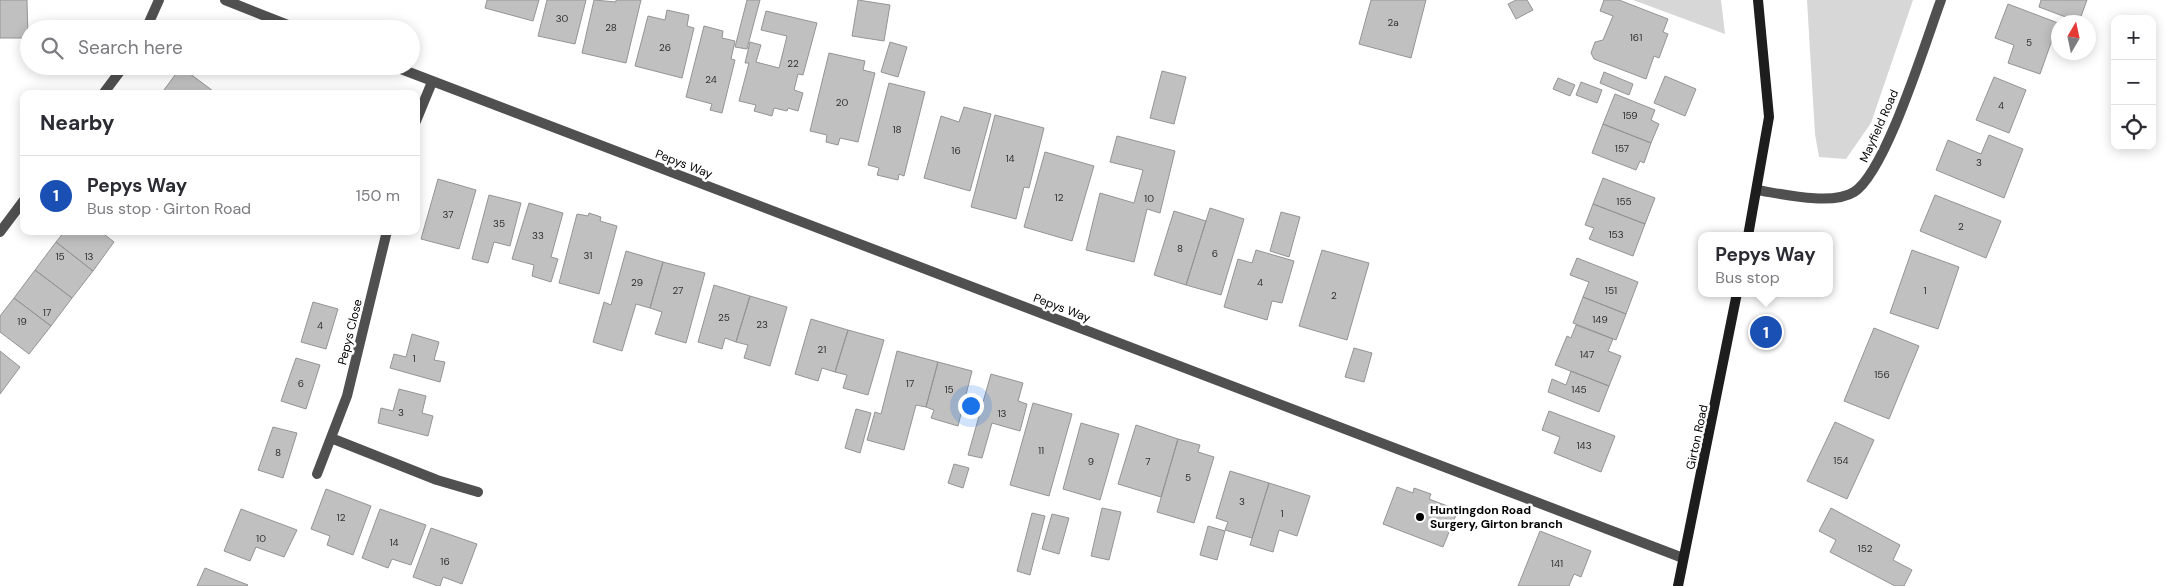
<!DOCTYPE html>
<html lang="en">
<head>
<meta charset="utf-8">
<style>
  :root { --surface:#fff; --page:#f7f7f7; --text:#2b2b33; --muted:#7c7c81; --line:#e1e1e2; --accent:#1a73e8 }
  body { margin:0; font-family:"DM Sans",sans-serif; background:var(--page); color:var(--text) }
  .controls { position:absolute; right:15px; top:15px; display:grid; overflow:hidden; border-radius:10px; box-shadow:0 2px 12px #0003 }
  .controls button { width:45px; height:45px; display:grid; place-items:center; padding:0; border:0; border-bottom:1px solid var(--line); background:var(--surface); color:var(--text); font:25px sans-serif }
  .compass { position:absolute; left:2051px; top:15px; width:45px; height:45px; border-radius:50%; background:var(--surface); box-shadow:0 2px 12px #0003; rotate:9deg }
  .you { position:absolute; left:970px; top:405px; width:18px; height:18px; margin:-12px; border:4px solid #fff; border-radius:50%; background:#1a73e8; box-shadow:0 0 0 8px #1a73e833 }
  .badge { display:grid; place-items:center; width:32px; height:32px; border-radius:50%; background:var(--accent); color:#fff; font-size:16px; font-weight:700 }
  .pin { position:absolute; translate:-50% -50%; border:2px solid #fff; box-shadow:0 1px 5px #0006 }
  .popup { position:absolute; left:1698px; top:232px; width:135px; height:65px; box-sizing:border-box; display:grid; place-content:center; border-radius:10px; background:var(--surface); filter:drop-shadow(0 1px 4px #0005); font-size:16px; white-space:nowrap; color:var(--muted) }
  .popup b { font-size:19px; color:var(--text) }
  .popup::after { content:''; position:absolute; left:50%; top:100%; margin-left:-10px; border:10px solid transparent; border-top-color:var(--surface) }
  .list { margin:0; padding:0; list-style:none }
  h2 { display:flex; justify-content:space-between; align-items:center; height:65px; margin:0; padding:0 20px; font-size:21px }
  h2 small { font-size:16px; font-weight:400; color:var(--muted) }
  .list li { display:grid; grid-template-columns:32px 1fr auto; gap:15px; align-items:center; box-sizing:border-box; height:80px; padding:0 20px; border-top:1px solid var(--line) }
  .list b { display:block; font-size:19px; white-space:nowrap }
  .list p { margin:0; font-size:16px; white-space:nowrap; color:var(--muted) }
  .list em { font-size:16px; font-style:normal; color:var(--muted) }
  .icon { flex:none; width:28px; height:28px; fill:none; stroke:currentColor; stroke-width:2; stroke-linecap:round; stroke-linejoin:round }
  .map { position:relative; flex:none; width:2171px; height:586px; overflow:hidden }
  .search { position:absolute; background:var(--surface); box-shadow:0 2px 12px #0003; left:20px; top:20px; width:400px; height:55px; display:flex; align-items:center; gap:12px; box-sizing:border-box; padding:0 18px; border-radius:28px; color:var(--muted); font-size:19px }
  .panel { position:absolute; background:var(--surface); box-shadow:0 2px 12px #0003; left:20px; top:90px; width:400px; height:145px; border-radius:10px }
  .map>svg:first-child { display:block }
  .green { fill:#d7d7d7 }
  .building { fill:#c0c0c0; stroke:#949494 }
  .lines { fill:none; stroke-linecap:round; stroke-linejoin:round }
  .street { stroke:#505050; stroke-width:10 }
  .secondary { stroke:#1d1d1d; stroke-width:10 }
  .poi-dot { fill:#000; stroke:#fff; stroke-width:2 }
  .labels { text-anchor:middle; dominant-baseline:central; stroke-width:5; stroke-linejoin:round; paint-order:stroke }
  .number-label { font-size:10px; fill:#303030 }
  .street-label { font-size:12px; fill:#000; stroke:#fff }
  .poi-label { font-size:12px; font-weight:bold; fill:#000; stroke:#fff; text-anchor:start }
</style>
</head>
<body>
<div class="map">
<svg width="2171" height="586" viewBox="0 0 2171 586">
  <rect width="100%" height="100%" fill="#fff"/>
  <!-- green -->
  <path class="green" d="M1633 0H1721L1725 34Z
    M1807 0H1913L1871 123 1846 159 1819 157 1815 134Z"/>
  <!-- building -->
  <path class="building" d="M0 0H27L28 38H0Z
    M487 0H539L533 21 485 8Z
    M547 0H586L575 44 538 36Z
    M594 0 616 2V0H641L626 63 582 53Z
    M747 0H760L747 49 735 47Z
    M858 0 890 5 884 41 852 36Z
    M1371 0H1426L1411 58 1359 44Z
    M1516 0H1527L1533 10 1516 19 1508 4Z
    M1604 0H1619L1668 19 1663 32 1668 34 1659 58 1654 56 1646 79 1594 59 1591 53 1595 42 1603 40 1613 16 1600 11Z
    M2041 0H2087L2079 22 2039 7Z
    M2008 4 2058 23 2040 74 2008 63 2014 45 1995 38Z
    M667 10 689 15 687 26 694 28 682 78 635 66 648 16 665 20Z
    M766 11 817 23 803 75 798 74 794 90 803 93 798 111 788 108 787 111 774 108 772 116 754 111 756 105 739 101 749 63H745L750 42 761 45 756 62 779 68 787 36 761 30Z
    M704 26 723 31 722 38 735 41 731 59 735 60 722 113 710 110 712 104 686 97Z
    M890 42 907 47 898 77 881 72Z
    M829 53 865 61 863 70 875 73 858 142 840 138 838 145 826 142 827 135 810 131Z
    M181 67 217 94H161Z
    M1162 71 1186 77 1174 124 1150 118Z
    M1604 72 1633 84 1629 95 1600 83Z
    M1665 76 1696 89 1685 116 1654 103Z
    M1994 77 2026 90 2009 133 1976 120Z
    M1558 78 1575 85 1570 96 1553 89Z
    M1581 82 1602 90 1597 103 1576 95Z
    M889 83 925 92 904 176 899 174 898 180 877 175 879 168 868 165Z
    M1615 94 1655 110 1651 120 1659 124 1651 143 1603 124Z
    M964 107 991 114 970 191 924 178 941 116 959 122Z
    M995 115 1044 128 1029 188 1024 187 1016 219 971 207Z
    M1603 124 1651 143 1644 163 1640 161 1636 170 1592 153Z
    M1989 135 2023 149 2004 198 1936 170 1948 140 1981 154Z
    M1117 136 1175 151 1160 213 1147 209 1134 262 1086 250 1100 193 1134 203 1143 170 1110 162Z
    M1045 152 1094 166 1072 241 1024 227Z
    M1603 178 1655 198 1645 224 1593 204Z
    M438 179 476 190 459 249 421 239Z
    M489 195 521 203 510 246 494 242 488 263 472 259Z
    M1935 195 2001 221 1986 258 1920 231Z
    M529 203 563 213 551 257 558 259 551 282 532 276 534 265 512 259Z
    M1593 204 1645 224 1633 256 1589 239 1594 228 1585 225Z
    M1210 208 1244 219 1221 295 1186 285Z
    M1174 211 1206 221 1186 285 1154 275Z
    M1281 212 1300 217 1289 257 1270 251Z
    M589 213 601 217 600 221 617 226 599 294 559 283 577 214 588 216Z
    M65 231H100L114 242 93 271 56 242Z
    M56 242 93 271 72 298 35 270Z
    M1256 250 1294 261 1282 303 1272 301 1267 320 1224 307 1238 259 1252 263Z
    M1322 250 1369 263 1347 340 1299 326Z
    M1912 250 1959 267 1938 329 1890 313Z
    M626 251 663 262 650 308 636 304 622 351 593 342 604 302 611 305Z
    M1577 258 1638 282 1626 314 1583 297 1589 282 1570 275Z
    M663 262 705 273 686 343 655 334 662 312 650 308Z
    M35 270 72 298 51 326 14 298Z
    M714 285 750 296 736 342 725 338 722 349 698 342Z
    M750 296 787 307 770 366 744 358 748 345 736 342Z
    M1583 297 1626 314 1616 340 1573 323Z
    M14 298 51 326 29 354 0 332V316Z
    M313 302 338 309 326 349 301 342Z
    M811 319 848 330 835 372 822 368 818 381 795 374Z
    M1576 325 1613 339 1608 351 1621 356 1609 386 1555 365 1567 336 1571 338Z
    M1874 328 1919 346 1889 419 1844 401Z
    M848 330 884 340 868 395 843 388 847 375 835 372Z
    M412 334 439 342 434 360 445 362 440 382 390 368 394 354 406 357Z
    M1354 348 1372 353 1364 382 1345 377Z
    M0 351 20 367 0 394Z
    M897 351 938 362 926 407 916 405 904 450 867 440 875 412 881 414Z
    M296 358 320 365 306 409 281 401Z
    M938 362 972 371 958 426 931 418 934 410 926 407Z
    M1571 371 1609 386 1599 412 1548 392 1552 379 1566 385Z
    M991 374 1023 383 1018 401 1027 404 1020 431 992 423 982 458 968 455Z
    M399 389 426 396 422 413 433 416 428 436 378 423 381 408 393 411Z
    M1033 403 1072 414 1049 496 1010 485Z
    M856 409 871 413 860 453 845 448Z
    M1549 411 1615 436 1601 472 1554 453 1560 437 1542 430Z
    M1835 422 1874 440 1847 499 1807 481Z
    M1081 423 1119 434 1100 500 1063 489Z
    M1136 425 1178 439 1161 497 1118 484Z
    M273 427 297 433 283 478 258 470Z
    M1178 439 1200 445 1198 452 1214 457 1194 523 1157 512Z
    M954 464 969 468 963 488 948 483Z
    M1230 471 1269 483 1252 538 1225 530 1228 522 1216 518Z
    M1269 483 1310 496 1297 536 1279 530 1273 552 1250 545Z
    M1397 487 1413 493 1414 488 1431 494 1429 499 1458 510 1443 547 1383 524Z
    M326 489 371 506 353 555 327 545 330 536 311 529Z
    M1102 508 1121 512 1109 560 1091 556Z
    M1831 508 1900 545 1893 560 1912 570 1904 586H1895L1830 552 1836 540 1819 531Z
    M241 509 297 530 284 557 256 547 250 561 224 551Z
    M380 509 426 525 411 565 392 559 388 568 362 558Z
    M1032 513 1045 516 1030 575 1017 571Z
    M1052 514 1069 518 1059 554 1042 549Z
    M1208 526 1225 531 1217 560 1200 555Z
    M431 528 477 544 462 584 443 577 440 586H438L413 577Z
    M1540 531 1591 551 1581 577 1574 574 1569 586H1518Z
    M205 568 248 585 247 586H197Z"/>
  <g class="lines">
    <!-- street -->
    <path class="street" d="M225 0 298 29
      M146 29 159 0
      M393 66 1683 558
      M103 94 124 66
      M416 121 432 82
      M1757 190C1782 194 1832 206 1854 192 1886 172 1926 40 1941 0
      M0 232 24 200
      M331 438 437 480 478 492
      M317 474 347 396 387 231"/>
    <!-- secondary -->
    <path class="secondary" d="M1748 236 1769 117 1758 0
      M1678 586 1737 293"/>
  </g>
  <!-- markers -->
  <circle class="poi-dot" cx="1420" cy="517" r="5"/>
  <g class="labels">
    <!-- number labels -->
    <g class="number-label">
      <text x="562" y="18">30</text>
      <text x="1393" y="22">2a</text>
      <text x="611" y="27">28</text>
      <text x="1636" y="37">161</text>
      <text x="2029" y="42">5</text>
      <text x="665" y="47">26</text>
      <text x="793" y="63">22</text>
      <text x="711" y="79">24</text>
      <text x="842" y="102">20</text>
      <text x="2001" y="105">4</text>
      <text x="1630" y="115">159</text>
      <text x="897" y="129">18</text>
      <text x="1622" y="148">157</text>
      <text x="956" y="150">16</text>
      <text x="1010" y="158">14</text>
      <text x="1979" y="162">3</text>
      <text x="1059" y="197">12</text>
      <text x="1149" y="198">10</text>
      <text x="1624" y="201">155</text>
      <text x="448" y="214">37</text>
      <text x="499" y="223">35</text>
      <text x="1961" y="226">2</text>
      <text x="1616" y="234">153</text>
      <text x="538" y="235">33</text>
      <text x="1180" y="248">8</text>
      <text x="1215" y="253">6</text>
      <text x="588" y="255">31</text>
      <text x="60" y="256">15</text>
      <text x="89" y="256">13</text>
      <text x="637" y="282">29</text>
      <text x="1260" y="282">4</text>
      <text x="678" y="290">27</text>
      <text x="1611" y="290">151</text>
      <text x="1925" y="290">1</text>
      <text x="1334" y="295">2</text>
      <text x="47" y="312">17</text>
      <text x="724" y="317">25</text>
      <text x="1600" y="319">149</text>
      <text x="22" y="321">19</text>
      <text x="762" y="324">23</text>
      <text x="320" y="325">4</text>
      <text x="822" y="349">21</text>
      <text x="1587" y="354">147</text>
      <text x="414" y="358">1</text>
      <text x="1882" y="374">156</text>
      <text x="301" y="383">6</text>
      <text x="910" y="383">17</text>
      <text x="949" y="389">15</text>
      <text x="1579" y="389">145</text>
      <text x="401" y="412">3</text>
      <text x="1002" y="413">13</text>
      <text x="1584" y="445">143</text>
      <text x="1041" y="450">11</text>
      <text x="278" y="452">8</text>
      <text x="1841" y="460">154</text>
      <text x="1091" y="461">9</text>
      <text x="1148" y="461">7</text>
      <text x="1188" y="477">5</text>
      <text x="1242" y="501">3</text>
      <text x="1282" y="513">1</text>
      <text x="341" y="517">12</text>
      <text x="261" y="538">10</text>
      <text x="394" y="542">14</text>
      <text x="1865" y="548">152</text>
      <text x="445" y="561">16</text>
      <text x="1557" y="563">141</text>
    </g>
    <!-- street labels -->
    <g class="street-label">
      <text transform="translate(1879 126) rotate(-66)">Mayfield Road</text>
      <text transform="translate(684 164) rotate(21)">Pepys Way</text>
      <text transform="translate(1062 308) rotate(21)">Pepys Way</text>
      <text transform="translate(350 332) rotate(-76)">Pepys Close</text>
      <text transform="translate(1697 437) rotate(-78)">Girton Road</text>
    </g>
    <!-- poi labels -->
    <g class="poi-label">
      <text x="1430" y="510">Huntingdon Road<tspan x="1430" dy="14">Surgery, Girton branch</tspan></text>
    </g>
  </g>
</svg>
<div class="controls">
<button>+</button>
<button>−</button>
<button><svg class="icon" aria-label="locate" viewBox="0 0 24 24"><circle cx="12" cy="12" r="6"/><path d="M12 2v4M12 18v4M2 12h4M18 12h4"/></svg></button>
</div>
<svg class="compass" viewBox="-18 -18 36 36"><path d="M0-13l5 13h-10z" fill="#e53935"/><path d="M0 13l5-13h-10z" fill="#7c7c81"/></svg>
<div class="you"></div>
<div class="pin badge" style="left:1766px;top:332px;background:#1a4fb4">1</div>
<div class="popup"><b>Pepys Way</b>Bus stop</div>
<div class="search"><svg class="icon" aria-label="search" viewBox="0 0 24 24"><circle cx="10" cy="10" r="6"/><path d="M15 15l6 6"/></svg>Search here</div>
<section class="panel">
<h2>Nearby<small></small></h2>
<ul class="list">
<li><span class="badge" style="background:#1a4fb4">1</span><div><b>Pepys Way</b><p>Bus stop · Girton Road</p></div><em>150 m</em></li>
</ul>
</section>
</div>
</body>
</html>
